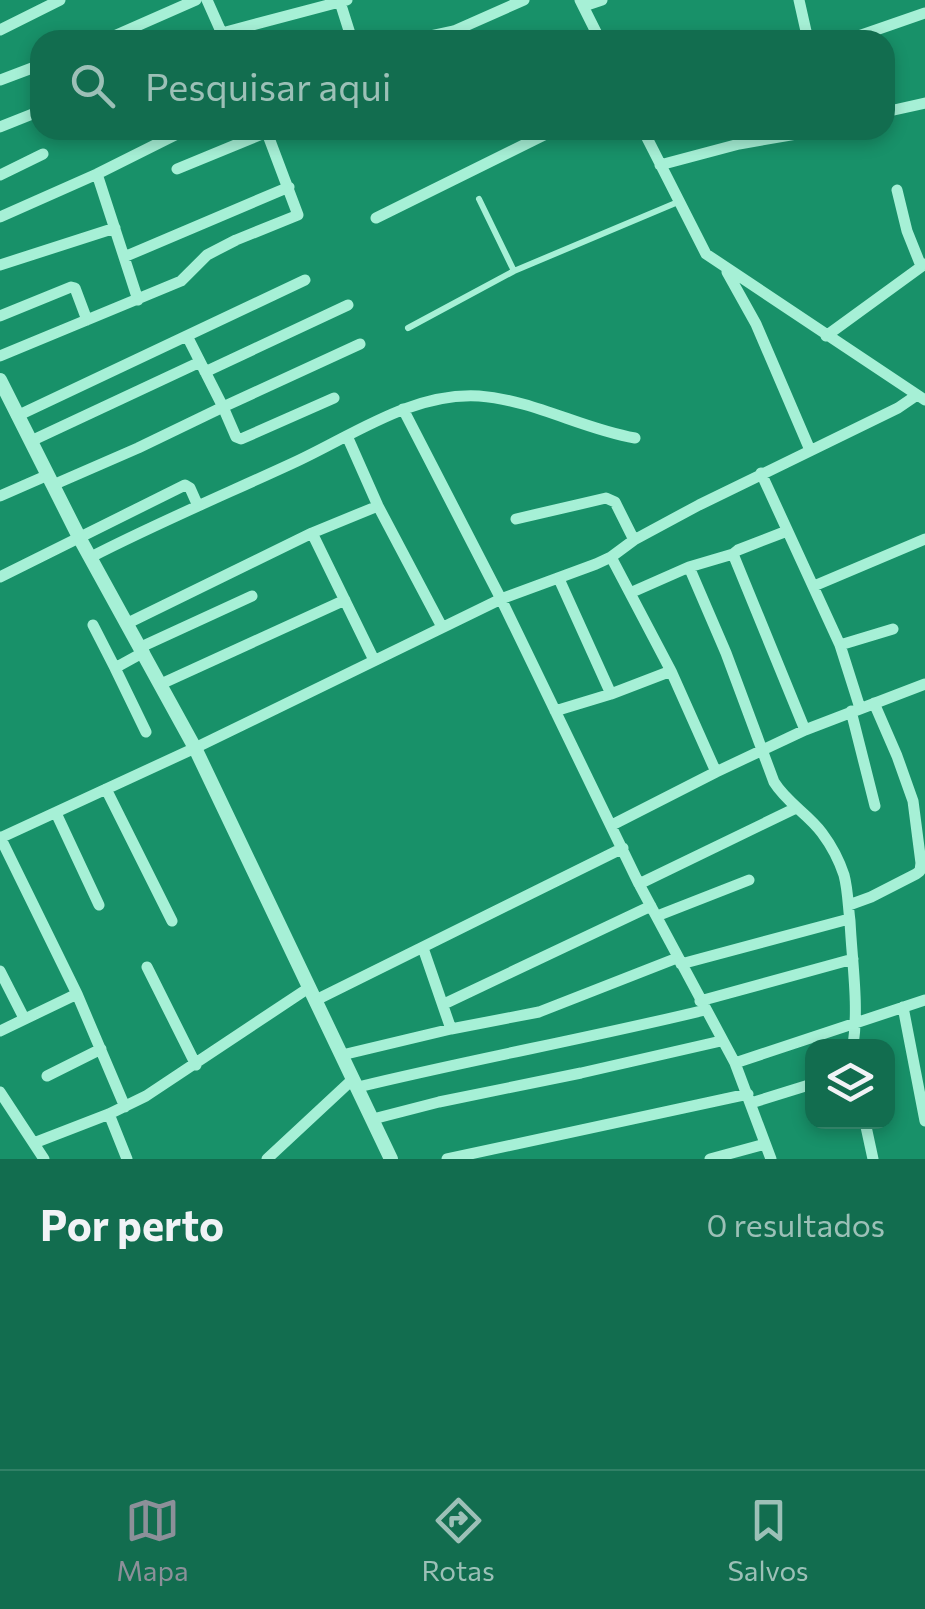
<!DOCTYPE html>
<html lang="pt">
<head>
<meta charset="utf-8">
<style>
  :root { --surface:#126d4f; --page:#1b7256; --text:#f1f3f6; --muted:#9cc0b7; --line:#318066; --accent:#8c9099 }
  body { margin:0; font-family:Commissioner,sans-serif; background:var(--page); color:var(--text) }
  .controls { position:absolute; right:30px; bottom:30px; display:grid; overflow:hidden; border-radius:20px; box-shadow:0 5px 15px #0003 }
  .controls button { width:90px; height:90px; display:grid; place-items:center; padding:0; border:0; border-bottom:2px solid var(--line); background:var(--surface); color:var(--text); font:50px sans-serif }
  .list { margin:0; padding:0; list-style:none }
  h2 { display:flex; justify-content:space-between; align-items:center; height:130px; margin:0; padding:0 40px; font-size:42px }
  h2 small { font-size:32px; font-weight:400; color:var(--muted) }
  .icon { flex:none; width:55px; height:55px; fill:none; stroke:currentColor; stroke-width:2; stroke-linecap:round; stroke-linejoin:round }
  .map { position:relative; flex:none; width:925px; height:1159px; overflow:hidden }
  .search { position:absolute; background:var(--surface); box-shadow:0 5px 15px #0003; left:30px; right:30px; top:30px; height:110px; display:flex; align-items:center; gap:25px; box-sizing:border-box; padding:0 35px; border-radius:30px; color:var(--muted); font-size:38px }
  .sheet { height:310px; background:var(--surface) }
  nav { display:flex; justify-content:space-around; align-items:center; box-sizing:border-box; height:140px; border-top:2px solid var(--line); background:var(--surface); font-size:28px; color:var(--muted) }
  nav a { display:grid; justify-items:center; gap:5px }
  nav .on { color:var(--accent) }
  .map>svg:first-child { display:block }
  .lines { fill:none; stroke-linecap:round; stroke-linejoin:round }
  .service { stroke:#a6f0d6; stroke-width:6 }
  .minor { stroke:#a6f0d6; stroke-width:11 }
  .tertiary { stroke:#a6f0d6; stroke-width:14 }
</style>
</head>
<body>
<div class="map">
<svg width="925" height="1159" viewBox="0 0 925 1159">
  <rect width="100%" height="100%" fill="#189169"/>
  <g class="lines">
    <!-- service -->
    <path class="service" d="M479 199 514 271
      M408 328 514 271 678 202"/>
    <!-- minor -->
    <path class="minor" d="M207 0 223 36
      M580 0 600 40
      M799 0 808 40
      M340 2 352 40
      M584 6 602 0
      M0 30 60 0
      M222 33 347 0
      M105 40 196 0
      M412 40 454 31 524 0
      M847 40 925 13
      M0 80 40 65
      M885 112 925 103
      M0 127 40 111
      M643 130 706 254 925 400
      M660 165 739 144 820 130
      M177 169 267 132
      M97 174 138 300
      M0 175 43 154
      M897 190 907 231 921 266
      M0 217 97 174 185 130
      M376 218 554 130
      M124 257 289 187
      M0 265 115 228
      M727 272 756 324 810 450
      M0 316 71 287 75 288 87 320
      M826 336 925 264
      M0 356 181 281 207 255 236 240 298 215 266 130
      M205 372 348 305
      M334 398 241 439 236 437 223 407 360 344
      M403 409 501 599 639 884 735 1063 771 1159
      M17 416 305 280
      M347 436 378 506 442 627
      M31 441 200 362
      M761 473 840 645 860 708
      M53 485 138 448 223 407 187 336
      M0 496 48 475
      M516 519 606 498 615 502 634 540
      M312 533 374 660
      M733 554 805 730
      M91 557C157 523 226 494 293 463 352 436 412 392 479 396 534 400 582 429 635 438
      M611 557 671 671 716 772
      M689 567 726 653 774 782C787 803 808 814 822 833 831 845 839 860 844 875 848 890 848 906 850 921 852 963 859 1005 853 1046
      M0 577 185 485 190 488 198 506
      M559 579 611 694
      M814 586 925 539
      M630 593 689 567 733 554 738 550 787 531
      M128 623 312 533 378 506
      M93 625 115 668
      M840 645 893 629
      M141 647 252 596
      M144 652 115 668 146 732
      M161 684 345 600
      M555 711 611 694 671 671
      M851 711 875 806
      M106 789 172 921
      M56 813 99 905
      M612 825 716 772 805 730 925 684
      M0 837 77 994 125 1107
      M0 838 195 748 501 599 596 564 611 557 634 540 699 505 898 408 917 395
      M639 884 796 808
      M849 905 871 897 916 874 920 871 921 863 913 801 897 756 874 703
      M657 916 749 880
      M423 948 451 1029
      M681 964 849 919
      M147 967 196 1065
      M0 971 24 1018
      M316 1000 623 848
      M700 1001 853 959
      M444 1004 651 906
      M903 1007 925 1121
      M0 1031 77 994
      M342 1055 451 1029 539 1012 677 958
      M735 1063 925 1000
      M47 1076 101 1049
      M358 1087C473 1059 590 1038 705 1010
      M0 1092 44 1159
      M751 1103 812 1084
      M109 1114 127 1159
      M373 1119 439 1102 581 1073 721 1041
      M865 1122 873 1159
      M34 1143 109 1114 146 1096 310 987
      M267 1159 353 1079
      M447 1159 748 1094
      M710 1159 765 1144"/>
    <!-- tertiary -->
    <path class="tertiary" d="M0 380 80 539 195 748 391 1159"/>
  </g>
</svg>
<div class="controls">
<button><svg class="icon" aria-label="layers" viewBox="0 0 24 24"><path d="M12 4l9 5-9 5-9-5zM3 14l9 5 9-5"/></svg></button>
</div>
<div class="search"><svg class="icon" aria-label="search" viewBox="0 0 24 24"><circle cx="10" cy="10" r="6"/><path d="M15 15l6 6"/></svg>Pesquisar aqui</div>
</div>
<section class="sheet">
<h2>Por perto<small>0 resultados</small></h2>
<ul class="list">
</ul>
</section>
<nav>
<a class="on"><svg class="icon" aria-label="map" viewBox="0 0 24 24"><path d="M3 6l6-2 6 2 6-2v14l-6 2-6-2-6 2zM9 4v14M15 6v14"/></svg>Mapa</a>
<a><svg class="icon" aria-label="directions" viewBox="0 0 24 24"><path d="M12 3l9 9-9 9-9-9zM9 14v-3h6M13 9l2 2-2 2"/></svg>Rotas</a>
<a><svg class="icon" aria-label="saved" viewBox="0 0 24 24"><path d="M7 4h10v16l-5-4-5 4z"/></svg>Salvos</a>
</nav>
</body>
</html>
